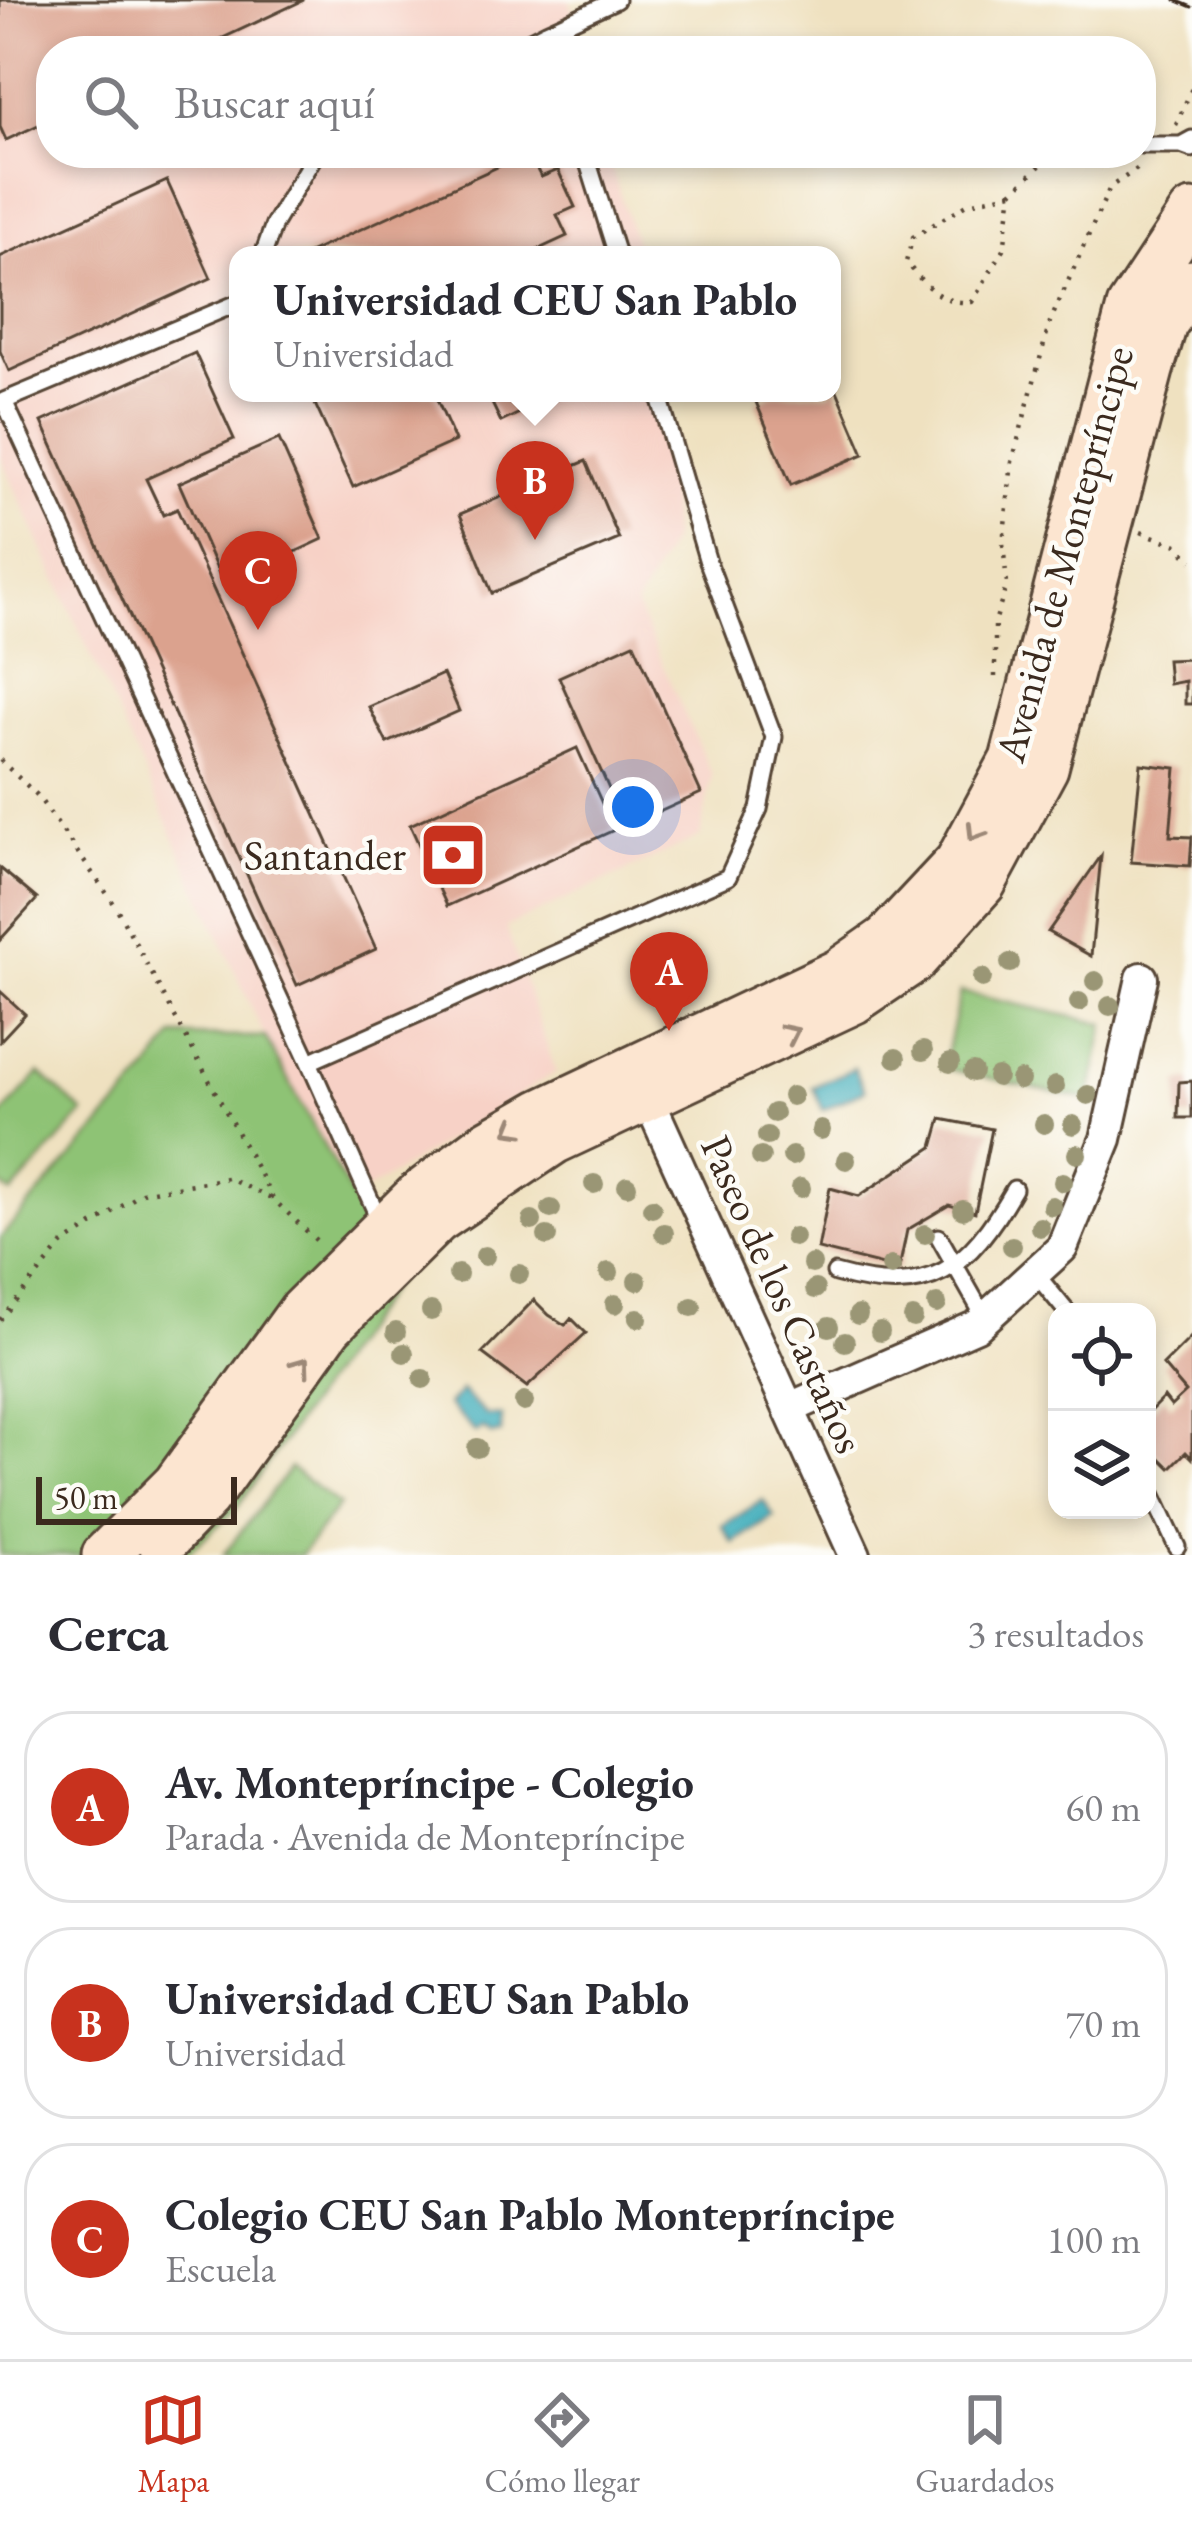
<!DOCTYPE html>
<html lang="es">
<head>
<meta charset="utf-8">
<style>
  :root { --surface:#fff; --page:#f7f7f7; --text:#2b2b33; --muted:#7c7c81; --line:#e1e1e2; --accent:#c8321e }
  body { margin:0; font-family:"EB Garamond",serif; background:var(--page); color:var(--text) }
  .controls { position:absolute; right:36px; bottom:36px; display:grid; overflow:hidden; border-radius:24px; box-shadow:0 6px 18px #0003 }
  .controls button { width:108px; height:108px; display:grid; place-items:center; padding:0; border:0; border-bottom:3px solid var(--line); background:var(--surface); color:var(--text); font:60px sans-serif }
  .scale { position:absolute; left:36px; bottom:30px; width:201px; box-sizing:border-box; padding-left:12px; border:6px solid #3b2a1e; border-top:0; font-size:33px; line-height:42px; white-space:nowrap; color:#3b2a1e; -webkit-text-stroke:9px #fdfcf7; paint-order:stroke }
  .you { position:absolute; left:633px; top:807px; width:42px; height:42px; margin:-30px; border:9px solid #fff; border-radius:50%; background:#1a73e8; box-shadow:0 0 0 18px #1a73e833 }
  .badge { display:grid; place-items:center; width:78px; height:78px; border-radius:50%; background:var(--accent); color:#fff; font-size:39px; font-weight:700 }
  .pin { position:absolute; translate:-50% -99px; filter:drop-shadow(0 3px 6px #0008) }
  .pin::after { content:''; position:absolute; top:63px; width:42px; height:36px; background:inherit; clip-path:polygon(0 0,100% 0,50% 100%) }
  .popup { position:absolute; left:229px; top:246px; width:612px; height:156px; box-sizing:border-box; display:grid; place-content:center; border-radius:24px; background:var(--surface); filter:drop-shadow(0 3px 9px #0005); font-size:39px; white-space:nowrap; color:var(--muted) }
  .popup b { font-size:45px; color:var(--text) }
  .popup::after { content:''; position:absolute; left:50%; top:100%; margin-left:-24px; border:24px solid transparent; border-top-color:var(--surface) }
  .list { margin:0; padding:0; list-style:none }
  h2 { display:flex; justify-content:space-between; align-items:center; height:156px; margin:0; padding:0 48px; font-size:51px }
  h2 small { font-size:39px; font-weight:400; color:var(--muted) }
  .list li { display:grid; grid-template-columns:78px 1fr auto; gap:36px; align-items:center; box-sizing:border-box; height:192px; margin:0 24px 24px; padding:0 24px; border:3px solid var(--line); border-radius:48px }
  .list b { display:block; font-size:45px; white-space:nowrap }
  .list p { margin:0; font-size:39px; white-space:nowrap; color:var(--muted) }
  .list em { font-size:39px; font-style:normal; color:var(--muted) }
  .icon { flex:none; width:66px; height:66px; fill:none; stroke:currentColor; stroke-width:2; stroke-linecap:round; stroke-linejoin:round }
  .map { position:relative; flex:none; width:1192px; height:1555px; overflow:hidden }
  .search { position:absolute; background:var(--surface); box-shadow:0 6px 18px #0003; left:36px; right:36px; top:36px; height:132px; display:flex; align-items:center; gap:30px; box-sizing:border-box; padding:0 42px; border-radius:48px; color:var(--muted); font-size:45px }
  .sheet { height:804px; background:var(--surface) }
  nav { display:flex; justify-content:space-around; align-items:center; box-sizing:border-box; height:168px; border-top:3px solid var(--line); background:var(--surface); font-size:33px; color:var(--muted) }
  nav a { display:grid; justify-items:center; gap:6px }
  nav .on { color:var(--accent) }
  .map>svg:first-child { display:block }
  .built { fill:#f7d1c6 }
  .green { fill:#8ec375; stroke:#64764a; stroke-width:3 }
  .water { fill:#3cacba; stroke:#3c6b6c; stroke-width:3 }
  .building { fill:#dba28e }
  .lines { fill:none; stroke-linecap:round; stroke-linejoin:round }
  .lane-casing { stroke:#564536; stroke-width:21 }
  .street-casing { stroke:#564536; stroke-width:36 }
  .secondary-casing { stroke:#564536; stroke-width:51 }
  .path { stroke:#564536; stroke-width:4.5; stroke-dasharray:3 9; stroke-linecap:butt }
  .lane { stroke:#fff; stroke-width:15 }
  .street { stroke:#fff; stroke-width:30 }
  .secondary { stroke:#fce5d0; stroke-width:45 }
  .tram { stroke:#3b2a1e; stroke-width:3 }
  .tree { fill:#9a9675 }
  .oneway { stroke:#9c8877 }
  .labels { text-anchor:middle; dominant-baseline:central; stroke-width:9; stroke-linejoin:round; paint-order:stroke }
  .street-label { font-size:42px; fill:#3b2a1e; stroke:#fdfcf7 }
  .poi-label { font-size:42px; fill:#3b2a1e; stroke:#fdfcf7; text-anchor:end }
</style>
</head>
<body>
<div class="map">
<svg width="1192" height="1555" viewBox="0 0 1192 1555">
  <rect width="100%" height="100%" fill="#fdfcf7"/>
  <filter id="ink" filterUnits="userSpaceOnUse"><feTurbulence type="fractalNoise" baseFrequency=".00833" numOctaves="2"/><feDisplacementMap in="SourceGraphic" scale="24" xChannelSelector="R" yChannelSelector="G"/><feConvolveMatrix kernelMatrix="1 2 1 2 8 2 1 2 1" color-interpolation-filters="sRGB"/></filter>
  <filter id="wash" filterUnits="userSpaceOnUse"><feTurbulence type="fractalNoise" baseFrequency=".004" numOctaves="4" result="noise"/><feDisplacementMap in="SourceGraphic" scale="48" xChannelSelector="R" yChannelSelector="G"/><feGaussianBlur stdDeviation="2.7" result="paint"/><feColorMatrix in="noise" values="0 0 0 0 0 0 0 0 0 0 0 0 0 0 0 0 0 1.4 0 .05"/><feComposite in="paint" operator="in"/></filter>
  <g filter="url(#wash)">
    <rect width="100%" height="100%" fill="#efe1c0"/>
    <!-- built -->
    <path class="built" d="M0 0H570L581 51H51V153H607L639 255H238V393H667L672 540 636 606 712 775 700 837 506 927 556 1072 353 1199 265 1037 0 456Z"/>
    <!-- green -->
    <path class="green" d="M960 992 1105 1024 1089 1100 943 1068Z
      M174 1036 265 1037 396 1279 236 1509 185 1555H0V1238L149 1071Z
      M40 1073 84 1113 11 1194 0 1184V1117Z
      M290 1468 339 1505 301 1555H223Z"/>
    <!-- water -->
    <path class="water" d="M854 1068 865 1090 823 1110 813 1087Z
      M461 1391 486 1415 502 1416 501 1433 492 1435 483 1428 476 1433 448 1405Z
      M763 1500 774 1517 733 1543 722 1526Z"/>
    <g id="blocks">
      <!-- building -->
      <path class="building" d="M0 0H304L195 51H51V119L6 140 0 127Z
        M528 153 541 177 558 170 575 207 557 215 567 236 526 255H304Z
        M167 181 211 278 9 371 0 351V257Z
        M195 353 234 439 146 479 163 515 177 509 376 949 297 985 42 422Z
        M832 379 864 454 791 485 756 402 777 393H832Z
        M339 393H434L455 441 353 487 315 404Z
        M487 393H561L501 422Z
        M279 439 323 539 224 585 179 483Z
        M586 461 619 539 492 593 460 514Z
        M634 643 701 793 626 827 559 677Z
        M1192 659V704H1185V681L1169 684 1167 660Z
        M443 674 459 711 387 743 369 707Z
        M577 748 614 830 447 906 410 825Z
        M1141 764 1176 768 1170 836 1192 837 1190 866 1131 862Z
        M1101 856 1091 956 1048 932Z
        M0 868 37 899 0 940Z
        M0 991 25 1014 0 1041Z
        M1192 1081V1118H1178L1179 1082Z
        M941 1119 992 1129 975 1212 949 1205 907 1230 899 1269 818 1249 830 1188 859 1196 933 1147Z
        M534 1300 549 1315 565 1325 571 1318 586 1333 527 1387 482 1353Z
        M1192 1336V1458L1186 1452 1170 1468 1147 1445V1414L1164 1397 1171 1406 1186 1392 1163 1365Z"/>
    </g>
  </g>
  <g filter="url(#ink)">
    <use href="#blocks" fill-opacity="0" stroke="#564536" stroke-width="3"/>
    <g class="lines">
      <defs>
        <path id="lane" d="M509 51 546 32
          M552 51 546 32 616 0
          M1192 139 1181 145 1192 149
          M1141 145H1181
          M585 153 617 255
          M1058 153H1061
          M263 255 274 224 316 153
          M238 303 4 401 309 1062
          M382 1226 309 1062 728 877 759 809 774 737 708 562 658 393
          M939 1237 985 1318
          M835 1273C931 1300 968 1269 1014 1189
          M1035 1273 1067 1312
          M1147 1483 1177 1547"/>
        <path id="street" d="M642 1085 855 1555
          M790 1408 977 1326 1062 1248 1106 1139 1142 978"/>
        <path id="secondary" d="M162 1544 206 1498 329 1327 437 1220 554 1141 853 1001 914 960 983 883 1045 768 1150 370 1164 324 1192 283
          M105 1555 176 1484 302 1310 418 1195 486 1144 542 1112 839 972 886 939 958 862 1013 760 1130 307 1192 213"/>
      </defs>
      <!-- lane casing -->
      <use href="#lane" class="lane-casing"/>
      <!-- street casing -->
      <use href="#street" class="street-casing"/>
      <!-- secondary casing -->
      <use href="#secondary" class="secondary-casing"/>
      <!-- path -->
      <path class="path" d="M1176 125 1192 88
        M1012 192 967 204 913 237 906 262C926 286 939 304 972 302L1004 249 1012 192 1043 163
        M1141 532 1177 545 1192 561
        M995 677V622L1007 584 1003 543 1012 462 1050 322 1110 187 1140 167
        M0 760 37 795 115 905 273 1199 318 1242
        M0 1320 62 1245 142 1193 227 1178 273 1199"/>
      <!-- lane -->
      <use href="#lane" class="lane"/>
      <!-- street -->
      <use href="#street" class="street"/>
      <!-- secondary -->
      <use href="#secondary" class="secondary"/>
      <!-- tram -->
      <path class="tram" d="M1175 0 1192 7"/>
    </g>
    <!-- trees -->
    <g class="tree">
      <circle cx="1010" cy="963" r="10"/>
      <circle cx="982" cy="978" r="10"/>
      <circle cx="1095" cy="981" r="10"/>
      <circle cx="1079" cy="1002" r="10"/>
      <circle cx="1110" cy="1006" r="10"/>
      <circle cx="923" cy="1051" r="10"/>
      <circle cx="896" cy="1058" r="10"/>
      <circle cx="950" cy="1063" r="10"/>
      <circle cx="973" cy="1072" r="10"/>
      <circle cx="997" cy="1077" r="10"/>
      <circle cx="1020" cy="1080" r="10"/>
      <circle cx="1055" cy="1086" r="10"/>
      <circle cx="1088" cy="1095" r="10"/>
      <circle cx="792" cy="1096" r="10"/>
      <circle cx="774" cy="1113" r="10"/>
      <circle cx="1044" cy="1124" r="10"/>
      <circle cx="1073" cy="1125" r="10"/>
      <circle cx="821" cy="1130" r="10"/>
      <circle cx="767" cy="1136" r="10"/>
      <circle cx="1077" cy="1154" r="10"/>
      <circle cx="792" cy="1156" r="10"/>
      <circle cx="761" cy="1157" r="10"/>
      <circle cx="846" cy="1160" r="10"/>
      <circle cx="1063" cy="1182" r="10"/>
      <circle cx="594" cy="1184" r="10"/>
      <circle cx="627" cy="1186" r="10"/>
      <circle cx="801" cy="1188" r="10"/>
      <circle cx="1052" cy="1206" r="10"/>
      <circle cx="652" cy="1208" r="10"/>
      <circle cx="551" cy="1209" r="10"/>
      <circle cx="963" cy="1210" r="10"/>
      <circle cx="532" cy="1221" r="10"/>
      <circle cx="1040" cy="1227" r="10"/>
      <circle cx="664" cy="1233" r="10"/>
      <circle cx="925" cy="1234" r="10"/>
      <circle cx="547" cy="1236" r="10"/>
      <circle cx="794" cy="1237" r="10"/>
      <circle cx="1012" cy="1246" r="10"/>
      <circle cx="485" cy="1256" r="10"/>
      <circle cx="812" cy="1264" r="10"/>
      <circle cx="891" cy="1266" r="10"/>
      <circle cx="609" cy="1272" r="10"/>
      <circle cx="458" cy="1274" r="10"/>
      <circle cx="519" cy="1274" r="10"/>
      <circle cx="637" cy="1281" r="10"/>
      <circle cx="815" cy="1289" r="10"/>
      <circle cx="615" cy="1304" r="10"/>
      <circle cx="937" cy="1304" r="10"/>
      <circle cx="692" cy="1307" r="10"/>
      <circle cx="431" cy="1311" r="10"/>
      <circle cx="858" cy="1315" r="10"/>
      <circle cx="638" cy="1318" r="10"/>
      <circle cx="913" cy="1318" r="10"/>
      <circle cx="829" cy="1327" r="10"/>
      <circle cx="396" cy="1332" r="10"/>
      <circle cx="880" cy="1332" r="10"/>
      <circle cx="845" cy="1342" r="10"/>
      <circle cx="404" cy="1353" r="10"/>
      <circle cx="423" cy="1379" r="10"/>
      <circle cx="524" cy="1402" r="10"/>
      <circle cx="477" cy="1448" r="10"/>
    </g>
    <!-- one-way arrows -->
    <defs><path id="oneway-chevron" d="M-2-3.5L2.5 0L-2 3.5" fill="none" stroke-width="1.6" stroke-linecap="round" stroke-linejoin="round" transform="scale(3)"/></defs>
    <g class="oneway">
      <use href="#oneway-chevron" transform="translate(975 833) rotate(122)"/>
      <use href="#oneway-chevron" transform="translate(791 1033) rotate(-26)"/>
      <use href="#oneway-chevron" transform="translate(513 1129) rotate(150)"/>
      <use href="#oneway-chevron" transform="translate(302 1365) rotate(-54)"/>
    </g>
  </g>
  <!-- icons -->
  <defs>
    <symbol id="bank-square" viewBox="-11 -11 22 22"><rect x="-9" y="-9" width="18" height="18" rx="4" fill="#c8321e" stroke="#fdfcf7"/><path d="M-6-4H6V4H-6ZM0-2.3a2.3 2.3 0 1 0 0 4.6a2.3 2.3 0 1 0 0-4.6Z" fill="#fff"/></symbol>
  </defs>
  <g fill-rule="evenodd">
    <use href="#bank-square" x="415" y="817" width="76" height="76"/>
  </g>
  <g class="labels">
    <!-- street labels -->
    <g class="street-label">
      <text transform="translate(1064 554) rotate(-75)">Avenida de Montepríncipe</text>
      <text transform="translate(783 1294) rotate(66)">Paseo de los Castaños</text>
    </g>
    <!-- poi labels -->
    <g class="poi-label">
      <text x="406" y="855">Santander</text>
    </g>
  </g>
</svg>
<div class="controls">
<button><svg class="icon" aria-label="locate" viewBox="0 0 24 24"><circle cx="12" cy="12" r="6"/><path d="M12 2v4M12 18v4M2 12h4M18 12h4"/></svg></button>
<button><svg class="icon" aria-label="layers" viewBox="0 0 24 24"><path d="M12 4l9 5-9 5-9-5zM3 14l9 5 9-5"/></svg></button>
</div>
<div class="scale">50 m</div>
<div class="you"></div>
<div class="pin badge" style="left:669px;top:1031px">A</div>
<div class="pin badge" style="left:535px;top:540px">B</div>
<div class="popup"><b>Universidad CEU San Pablo</b>Universidad</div>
<div class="pin badge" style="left:258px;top:630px">C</div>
<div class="search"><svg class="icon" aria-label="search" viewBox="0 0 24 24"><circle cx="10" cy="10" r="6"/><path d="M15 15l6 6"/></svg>Buscar aquí</div>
</div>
<section class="sheet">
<h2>Cerca<small>3 resultados</small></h2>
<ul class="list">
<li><span class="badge">A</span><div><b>Av. Montepríncipe - Colegio</b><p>Parada · Avenida de Montepríncipe</p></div><em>60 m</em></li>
<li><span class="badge">B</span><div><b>Universidad CEU San Pablo</b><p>Universidad</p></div><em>70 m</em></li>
<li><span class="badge">C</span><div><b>Colegio CEU San Pablo Montepríncipe</b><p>Escuela</p></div><em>100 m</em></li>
</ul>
</section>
<nav>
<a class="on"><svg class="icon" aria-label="map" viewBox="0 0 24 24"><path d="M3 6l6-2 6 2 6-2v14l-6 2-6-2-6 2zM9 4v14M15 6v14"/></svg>Mapa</a>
<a><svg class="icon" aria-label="directions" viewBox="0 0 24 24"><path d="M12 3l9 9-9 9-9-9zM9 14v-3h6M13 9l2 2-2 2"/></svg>Cómo llegar</a>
<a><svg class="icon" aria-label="saved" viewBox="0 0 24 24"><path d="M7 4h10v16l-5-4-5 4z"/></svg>Guardados</a>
</nav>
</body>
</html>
